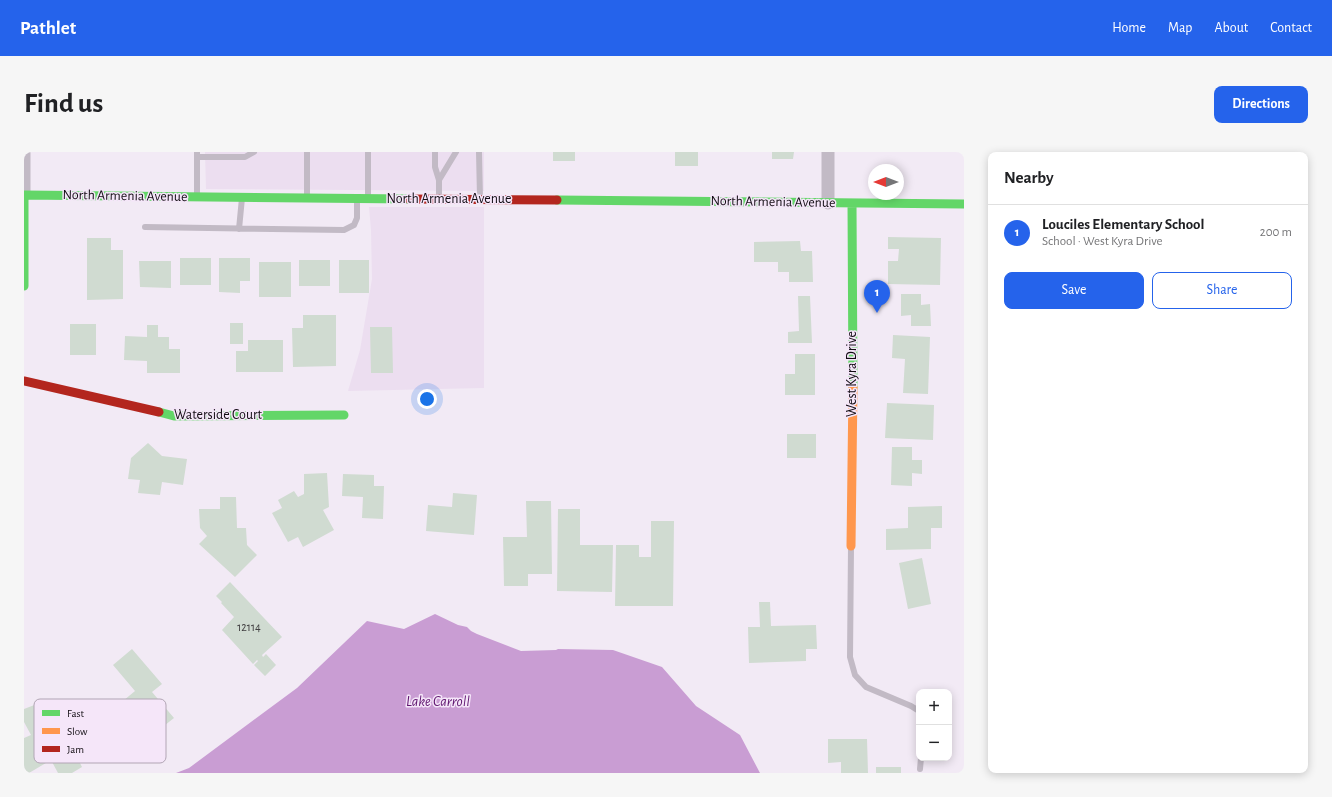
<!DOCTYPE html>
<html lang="en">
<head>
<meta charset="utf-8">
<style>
  :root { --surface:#fff; --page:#f6f6f6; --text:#202124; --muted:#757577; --line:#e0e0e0; --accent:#2563eb }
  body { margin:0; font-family:"Alegreya Sans",sans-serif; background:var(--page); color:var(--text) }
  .controls { position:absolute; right:12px; bottom:12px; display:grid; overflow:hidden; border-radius:8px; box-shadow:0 2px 10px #0003 }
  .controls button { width:36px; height:36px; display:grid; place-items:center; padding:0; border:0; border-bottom:1px solid var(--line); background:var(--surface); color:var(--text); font:20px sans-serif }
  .compass { position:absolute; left:844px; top:12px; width:36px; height:36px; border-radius:50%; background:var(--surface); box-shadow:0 2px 10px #0003; rotate:270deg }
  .you { position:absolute; left:403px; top:247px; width:14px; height:14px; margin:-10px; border:3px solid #fff; border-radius:50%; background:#1a73e8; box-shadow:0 0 0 6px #1a73e833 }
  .badge { display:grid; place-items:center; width:26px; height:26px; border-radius:50%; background:var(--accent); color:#fff; font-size:13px; font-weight:700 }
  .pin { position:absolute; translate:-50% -33px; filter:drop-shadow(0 1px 2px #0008) }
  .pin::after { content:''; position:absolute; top:21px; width:14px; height:12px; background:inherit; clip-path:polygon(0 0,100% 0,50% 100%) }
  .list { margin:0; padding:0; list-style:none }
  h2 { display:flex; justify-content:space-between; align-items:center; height:52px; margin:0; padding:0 16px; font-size:17px }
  h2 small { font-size:13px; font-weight:400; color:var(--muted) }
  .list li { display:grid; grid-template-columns:26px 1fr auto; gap:12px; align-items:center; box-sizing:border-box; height:56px; padding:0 16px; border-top:1px solid var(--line) }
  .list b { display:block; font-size:15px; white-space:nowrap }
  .list p { margin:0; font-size:13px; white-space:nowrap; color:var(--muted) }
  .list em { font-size:13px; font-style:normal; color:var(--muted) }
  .actions { display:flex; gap:8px; padding:12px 16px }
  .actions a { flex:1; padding:9px 0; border:1px solid var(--accent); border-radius:8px; text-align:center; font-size:14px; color:var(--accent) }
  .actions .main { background:var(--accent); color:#fff }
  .map { position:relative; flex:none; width:940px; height:621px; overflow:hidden; border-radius:8px }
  header { display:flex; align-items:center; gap:24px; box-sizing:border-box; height:56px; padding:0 20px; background:var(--accent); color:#fff }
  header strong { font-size:19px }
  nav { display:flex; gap:22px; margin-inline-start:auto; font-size:14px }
  .intro { display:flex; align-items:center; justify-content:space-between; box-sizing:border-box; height:96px; padding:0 24px }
  h1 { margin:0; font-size:28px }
  .button { padding:10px 18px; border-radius:8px; background:var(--accent); color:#fff; font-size:14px; font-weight:700 }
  main { display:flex; gap:24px; padding:0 24px }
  aside { flex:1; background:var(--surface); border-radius:8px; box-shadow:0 2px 10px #0003 }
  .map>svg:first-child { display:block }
  .built { fill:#ecdef0 }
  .water { fill:#c99dd3 }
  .building { fill:#d0dbd1 }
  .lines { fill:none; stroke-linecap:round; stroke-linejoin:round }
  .lane { stroke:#c2bac5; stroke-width:6 }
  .street { stroke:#c2bac5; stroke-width:13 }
  .fast { stroke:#63d668; stroke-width:9 }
  .slow { stroke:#ff974d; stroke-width:9 }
  .jam { stroke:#b3261e; stroke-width:9 }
  .labels { text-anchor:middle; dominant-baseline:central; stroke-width:3; stroke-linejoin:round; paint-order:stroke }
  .number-label { font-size:12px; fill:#424042 }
  .street-label { font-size:14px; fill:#120d13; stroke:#f5e6f9 }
  .water-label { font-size:15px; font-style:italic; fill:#601670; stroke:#f5e6f9 }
  .key { fill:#f5e6f9; stroke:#b1a5b4; stroke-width:1 }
  .key-label { font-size:11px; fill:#120d13 }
</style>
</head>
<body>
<header>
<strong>Pathlet</strong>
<nav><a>Home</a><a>Map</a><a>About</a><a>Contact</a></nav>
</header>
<div class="intro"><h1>Find us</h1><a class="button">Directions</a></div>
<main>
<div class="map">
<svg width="940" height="621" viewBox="0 0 940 621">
  <rect width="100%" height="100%" fill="#f2eaf5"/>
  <!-- built -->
  <path class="built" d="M181 0H460V39L182 37Z
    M345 55H460V236L324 239 336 198 348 127 347 78Z"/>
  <!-- water -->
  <path class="water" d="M411 462 434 473 443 475 447 479 453 482 497 499 532 498 534 497 589 498 638 515 672 554 716 583 736 621H152L165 616 273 536 343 469 380 477Z"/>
  <!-- building -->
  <path class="building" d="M529 0H551V9H529Z
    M651 0H674V14H651Z
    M748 0H770L769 7H748Z
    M864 85 917 86 916 133 864 132V109H874L875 97H864Z
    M63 86H87V98H99V147L63 148Z
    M776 89 777 99H788L789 130H765V120H754V110H730V90Z
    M156 106H187V133H156Z
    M195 106H226V129H216V141L195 140Z
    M275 108H306V134H275Z
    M315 108H345V141H315Z
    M115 109H147V136L116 135Z
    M235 110H267V145H235Z
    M877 142H897V153L906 152 907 174H887V163L877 164Z
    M774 144H786L788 191H764V180L775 179Z
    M279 163H312V214L269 215 268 176H279Z
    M206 171H219V192H206Z
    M46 172H72V203H46Z
    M123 173H134V185H145V197H156V221H123V209L100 208 101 184 123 185Z
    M346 175H368L369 221H347Z
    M869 183 906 185 904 242 879 241 881 207 868 206Z
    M224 188H259V220H212V199H224Z
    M771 202H791V243H761V222H771Z
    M863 251 910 253 909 288 861 286Z
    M763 282H792V306H763Z
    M124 291 138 304 163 307 159 333 138 330 136 343 114 341 116 328 104 327 107 306Z
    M868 295H888V308H898V322L888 321V334L867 333Z
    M303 321 305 355 299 358 310 378 279 395 274 385 264 390 248 361 258 356 254 348 270 339 274 345 280 342V322Z
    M319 322 350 323V334H360L359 367 338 366 339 345 318 344Z
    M429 341 453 343 450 383 402 379 404 353 428 355Z
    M196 345H212L213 376H222L223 393 233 403 211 425 175 392 183 384 176 376 175 357H196Z
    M502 349H527L528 422H504V434H480L479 385H503Z
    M918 354V376H907V397L862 398V377L884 376V355Z
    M534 357H556V393H589L588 440 533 439Z
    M627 369H650L649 454H591L592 393H615V405H627Z
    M898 406 907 452 884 457 875 411Z
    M206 430 258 485 238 503 239 505 242 502 252 513 241 524 230 513 234 509 233 508 229 512 198 478 210 465 197 451 198 450 192 444Z
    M735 450H746L747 474 792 473 793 497H782V509L725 511 724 475H736Z
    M108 497 138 532 128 540 150 566 131 581 124 573 104 589 82 563 111 539 89 513Z
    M13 552 24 573 42 564 43 566 49 563 50 559 55 556 61 558 75 586 50 599 58 615 48 621H34L27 608 5 621H0V586L7 583 0 570V557Z
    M804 587H843L844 621H817V610L804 611Z
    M852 615H877V621H852Z"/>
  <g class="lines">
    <!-- lane -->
    <path class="lane" d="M173 0V43
      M411 0V15L415 28V46
      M455 0 456 46
      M173 5H221L230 0
      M415 28 432 0
      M283 44V0
      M344 45V0
      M121 75 320 78 330 73 333 66V48
      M215 77 218 46
      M827 395 826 505 831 523 842 535 887 554 895 559
      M896 617 897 606"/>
    <!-- street -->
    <path class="street" d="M804 0V51
      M0 43V0"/>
    <!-- fast -->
    <path class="fast" d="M533 48 940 52
      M828 51 829 235
      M0 134V43L385 47
      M135 260 150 264 320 263"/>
    <!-- slow -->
    <path class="slow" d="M827 394 829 235"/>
    <!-- jam -->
    <path class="jam" d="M385 47 533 48
      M0 229 135 260"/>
  </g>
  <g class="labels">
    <!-- number labels -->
    <g class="number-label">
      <text x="225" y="475">12114</text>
    </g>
    <!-- street labels -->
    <g class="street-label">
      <text transform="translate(101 44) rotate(1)">North Armenia Avenue</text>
      <text x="425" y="47">North Armenia Avenue</text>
      <text transform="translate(749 50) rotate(1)">North Armenia Avenue</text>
      <text transform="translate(828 222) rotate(-90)">West Kyra Drive</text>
      <text x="194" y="263">Waterside Court</text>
    </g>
    <!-- water labels -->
    <g class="water-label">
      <text x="414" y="549">Lake Carroll</text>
    </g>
  </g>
  <!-- legend -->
  <rect x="10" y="547" width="132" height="64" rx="6" class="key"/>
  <rect x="18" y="558" width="18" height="6" fill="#63d668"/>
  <rect x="18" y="576" width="18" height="6" fill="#ff974d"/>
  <rect x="18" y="594" width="18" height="6" fill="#b3261e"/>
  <g class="key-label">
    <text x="43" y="565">Fast</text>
    <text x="43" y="583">Slow</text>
    <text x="43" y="601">Jam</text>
  </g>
</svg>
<div class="controls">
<button>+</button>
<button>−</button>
</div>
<svg class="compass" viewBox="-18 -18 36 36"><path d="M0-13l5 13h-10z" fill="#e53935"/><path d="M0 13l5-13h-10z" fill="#757577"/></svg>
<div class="you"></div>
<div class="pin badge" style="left:853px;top:161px">1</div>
</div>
<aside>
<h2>Nearby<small></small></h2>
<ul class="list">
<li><span class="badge">1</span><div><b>Louciles Elementary School</b><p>School · West Kyra Drive</p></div><em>200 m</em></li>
</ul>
<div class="actions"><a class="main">Save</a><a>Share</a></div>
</aside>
</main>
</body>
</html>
